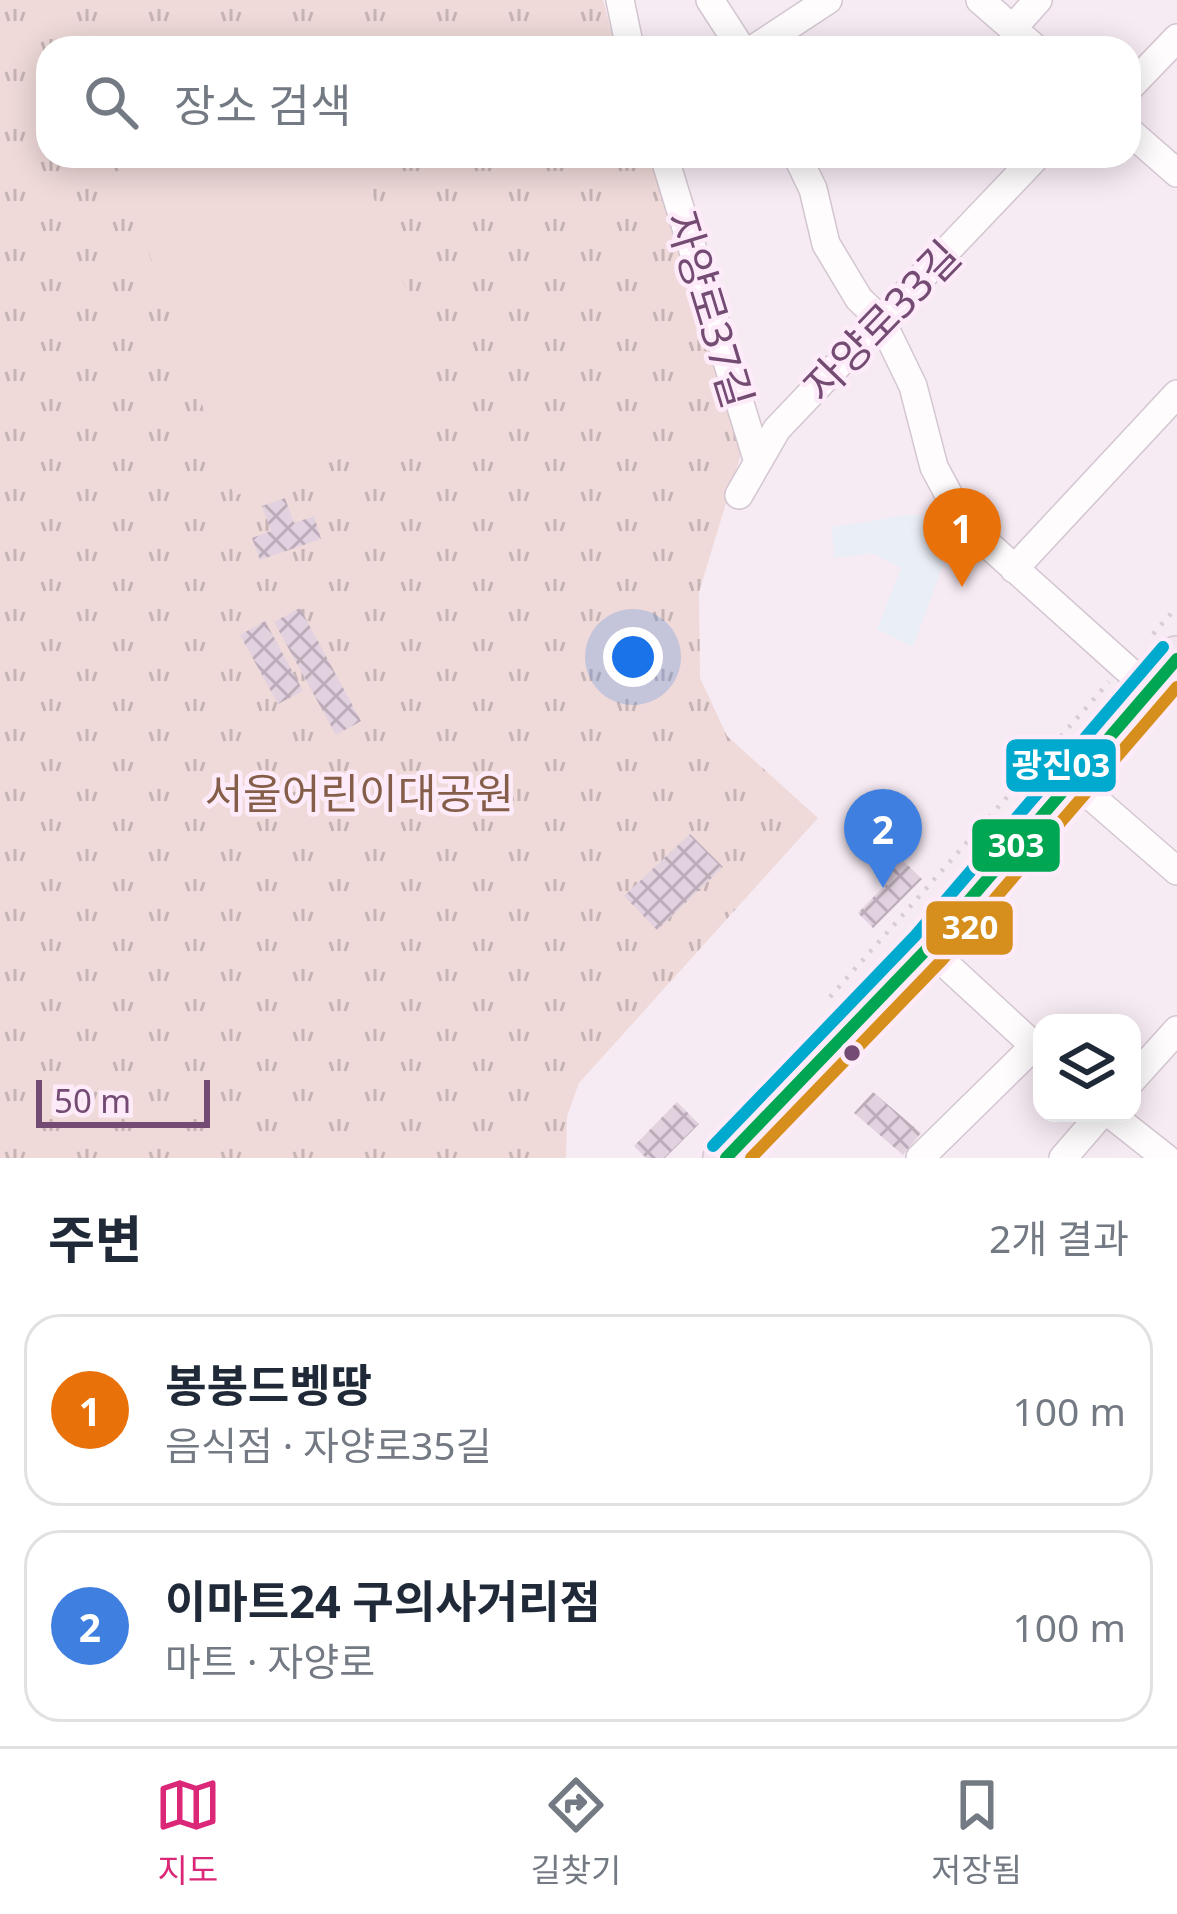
<!DOCTYPE html>
<html lang="ko">
<head>
<meta charset="utf-8">
<style>
  :root { --surface:#fff; --page:#f2f2f3; --text:#1f2937; --muted:#747a83; --line:#e0e1e3; --accent:#db2777 }
  body { margin:0; font-family:"Noto Sans","Noto Sans KR",sans-serif; background:var(--page); color:var(--text) }
  .controls { position:absolute; right:36px; bottom:36px; display:grid; overflow:hidden; border-radius:24px; box-shadow:0 6px 30px #0003 }
  .controls button { width:108px; height:108px; display:grid; place-items:center; padding:0; border:0; border-bottom:3px solid var(--line); background:var(--surface); color:var(--text); font:60px sans-serif }
  .scale { position:absolute; left:36px; bottom:30px; width:174px; box-sizing:border-box; padding-left:12px; border:6px solid #734b73; border-top:0; font-size:33px; line-height:42px; white-space:nowrap; color:#734b73; -webkit-text-stroke:9px #feebf9; paint-order:stroke }
  .you { position:absolute; left:633px; top:657px; width:42px; height:42px; margin:-30px; border:9px solid #fff; border-radius:50%; background:#1a73e8; box-shadow:0 0 0 18px #1a73e833 }
  .badge { display:grid; place-items:center; width:78px; height:78px; border-radius:50%; background:var(--accent); color:#fff; font-size:39px; font-weight:700 }
  .pin { position:absolute; translate:-50% -99px; filter:drop-shadow(0 3px 6px #0008) }
  .pin::after { content:''; position:absolute; top:63px; width:42px; height:36px; background:inherit; clip-path:polygon(0 0,100% 0,50% 100%) }
  .list { margin:0; padding:0; list-style:none }
  h2 { display:flex; justify-content:space-between; align-items:center; height:156px; margin:0; padding:0 48px; font-size:51px }
  h2 small { font-size:39px; font-weight:400; color:var(--muted) }
  .list li { display:grid; grid-template-columns:78px 1fr auto; gap:36px; align-items:center; box-sizing:border-box; height:192px; margin:0 24px 24px; padding:0 24px; border:3px solid var(--line); border-radius:36px }
  .list b { display:block; font-size:45px; white-space:nowrap }
  .list p { margin:0; font-size:39px; white-space:nowrap; color:var(--muted) }
  .list em { font-size:39px; font-style:normal; color:var(--muted) }
  .icon { flex:none; width:66px; height:66px; fill:none; stroke:currentColor; stroke-width:2; stroke-linecap:round; stroke-linejoin:round }
  .map { position:relative; flex:none; width:1177px; height:1158px; overflow:hidden }
  .search { position:absolute; background:var(--surface); box-shadow:0 6px 30px #0003; left:36px; right:36px; top:36px; height:132px; display:flex; align-items:center; gap:30px; box-sizing:border-box; padding:0 42px; border-radius:36px; color:var(--muted); font-size:45px }
  .sheet { height:588px; background:var(--surface) }
  nav { display:flex; justify-content:space-around; align-items:center; box-sizing:border-box; height:168px; border-top:3px solid var(--line); background:var(--surface); font-size:33px; color:var(--muted) }
  nav a { display:grid; justify-items:center; gap:6px }
  nav .on { color:var(--accent) }
  .map>svg:first-child { display:block }
  .education { fill:#eaeef6 }
  .park { fill:url(#park-tufts) }
  .garden { fill:#efdad9 }
  .building { fill:url(#building-cross-hatch) }
  .lines { fill:none; stroke-linecap:round; stroke-linejoin:round }
  .minor-casing { stroke:#d3c6d1; stroke-width:30 }
  .primary-casing { stroke:#d5c6d4; stroke-width:48 }
  .path { stroke:#d7cbd7; stroke-width:4.5; stroke-dasharray:3 9; stroke-linecap:butt }
  .minor { stroke:#fefcfd; stroke-width:27 }
  .primary { stroke:#f2e5ee; stroke-width:45 }
  .bus-1-casing { stroke:#feebf9; stroke-width:21 }
  .bus-2-casing { stroke:#feebf9; stroke-width:21 }
  .bus-3-casing { stroke:#feebf9; stroke-width:21 }
  .bus-1 { stroke:#00a651; stroke-width:12 }
  .bus-2 { stroke:#d68f1d; stroke-width:12 }
  .bus-3 { stroke:#00a9ce; stroke-width:12 }
  .bus-dot { fill:#734b73; stroke:#feebf9; stroke-width:4.5 }
  .labels { text-anchor:middle; dominant-baseline:central; stroke-width:9; stroke-linejoin:round; paint-order:stroke }
  .street-label { font-size:42px; fill:#734b73; stroke:#feebf9 }
  .park-label { font-size:42px; fill:#845e49; stroke:#feebf9 }
  .line-badge { stroke:#feebf9; stroke-width:4.5 }
  .badge-label { font-size:33px; text-anchor:middle; font-weight:bold; fill:#fff }
</style>
</head>
<body>
<div class="map">
<svg width="1177" height="1158" viewBox="0 0 1177 1158">
  <defs>
    <pattern id="park-tufts" width="24" height="20" patternUnits="userSpaceOnUse" patternTransform="scale(3)"><rect width="24" height="20" fill="#efdad9"/><path d="M3 7l-1-3M5 7V3M7 7l1-3M15 17l-1-3M17 17v-4M19 17l1-3" fill="none" stroke="#c6b3b4"/></pattern>
    <pattern id="building-cross-hatch" width="8" height="8" patternUnits="userSpaceOnUse" patternTransform="scale(3)"><rect width="8" height="8" fill="#e2d2e0"/><path d="M0 0l8 8M0 8l8-8" fill="none" stroke="#bcacba"/></pattern>
  </defs>
  <rect width="100%" height="100%" fill="#f6eaf3"/>
  <!-- education -->
  <path class="education" d="M915 514 956 529 913 647 877 629 901 568 872 553 834 558 832 527Z"/>
  <!-- park -->
  <path class="park" d="M0 0H603L616 48H48V156H649L741 454 699 592 700 678 727 736 818 818 579 1083 567 1116 566 1158H0Z"/>
  <!-- garden -->
  <path class="garden" d="M125 156H359L452 420 234 496 116 159Z"/>
  <!-- building -->
  <path class="building" d="M285 498 294 523 314 516 321 539 260 560 252 538 271 531 262 506Z
    M300 608 361 721 336 735 274 622Z
    M265 621 303 691 278 704 240 635Z
    M690 834 723 867 657 930 624 896Z
    M894 852 922 879 873 928 858 913 886 884 874 872Z
    M873 1092 921 1133 903 1155 854 1113Z
    M677 1102 699 1124 665 1158H646L634 1146Z"/>
  <g class="lines">
    <defs>
      <path id="minor" d="M620 0 630 48
        M710 0 741 48
        M980 0 1035 48
        M1012 29 1038 0
        M755 48 828 0
        M1129 88 1177 38
        M1129 131 1177 173
        M664 156 758 462
        M797 156 813 189 826 244 859 299 881 320 913 386 934 467 964 523 1149 689
        M739 495 777 429 1037 156
        M1014 569 1177 394
        M1070 778 1177 871
        M928 948 1042 1053
        M1132 1080 1177 1030
        M1109 1113 1166 1158
        M920 1158 1034 1046
        M1063 1158 1102 1113"/>
      <path id="primary" d="M726 1158 928 948 1177 659"/>
    </defs>
    <!-- minor casing -->
    <use href="#minor" class="minor-casing"/>
    <!-- primary casing -->
    <use href="#primary" class="primary-casing"/>
    <!-- path -->
    <path class="path" d="M1153 634 1177 607
      M830 997 1109 682"/>
    <!-- minor -->
    <use href="#minor" class="minor"/>
    <!-- primary -->
    <use href="#primary" class="primary"/>
    <defs>
      <path id="bus-1" d="M726 1158 928 948 1177 659"/>
      <path id="bus-2" d="M751 1158 942 960 1177 687"/>
      <path id="bus-3" d="M713 1146 915 936 1163 647"/>
    </defs>
    <!-- bus-1 casing -->
    <use href="#bus-1" class="bus-1-casing"/>
    <!-- bus-2 casing -->
    <use href="#bus-2" class="bus-2-casing"/>
    <!-- bus-3 casing -->
    <use href="#bus-3" class="bus-3-casing"/>
    <!-- bus-1 -->
    <use href="#bus-1" class="bus-1"/>
    <!-- bus-2 -->
    <use href="#bus-2" class="bus-2"/>
    <!-- bus-3 -->
    <use href="#bus-3" class="bus-3"/>
  </g>
  <!-- markers -->
  <circle class="bus-dot" cx="852" cy="1053" r="10"/>
  <g class="labels">
    <!-- street labels -->
    <g class="street-label">
      <text transform="translate(711 309) rotate(73)">자양로37길</text>
      <text transform="translate(881 320) rotate(-46)">자양로33길</text>
    </g>
    <!-- park labels -->
    <g class="park-label">
      <text x="359" y="792">서울어린이대공원</text>
    </g>
  </g>
  <g class="line-badge">
    <rect x="1004" y="737" width="114" height="57" rx="12" fill="#00a9ce"/>
    <rect x="970" y="817" width="92" height="57" rx="12" fill="#00a651"/>
    <rect x="924" y="899" width="91" height="58" rx="12" fill="#d68f1d"/>
  </g>
  <g class="badge-label">
    <text x="1061" y="777">광진03</text>
    <text x="1016" y="857">303</text>
    <text x="970" y="939">320</text>
  </g>
</svg>
<div class="controls">
<button><svg class="icon" aria-label="layers" viewBox="0 0 24 24"><path d="M12 4l9 5-9 5-9-5zM3 14l9 5 9-5"/></svg></button>
</div>
<div class="scale">50 m</div>
<div class="you"></div>
<div class="pin badge" style="left:962px;top:587px;background:#e8710a">1</div>
<div class="pin badge" style="left:883px;top:888px;background:#3f7fe0">2</div>
<div class="search"><svg class="icon" aria-label="search" viewBox="0 0 24 24"><circle cx="10" cy="10" r="6"/><path d="M15 15l6 6"/></svg>장소 검색</div>
</div>
<section class="sheet">
<h2>주변<small>2개 결과</small></h2>
<ul class="list">
<li><span class="badge" style="background:#e8710a">1</span><div><b>봉봉드벵땅</b><p>음식점 · 자양로35길</p></div><em>100 m</em></li>
<li><span class="badge" style="background:#3f7fe0">2</span><div><b>이마트24 구의사거리점</b><p>마트 · 자양로</p></div><em>100 m</em></li>
</ul>
</section>
<nav>
<a class="on"><svg class="icon" aria-label="map" viewBox="0 0 24 24"><path d="M3 6l6-2 6 2 6-2v14l-6 2-6-2-6 2zM9 4v14M15 6v14"/></svg>지도</a>
<a><svg class="icon" aria-label="directions" viewBox="0 0 24 24"><path d="M12 3l9 9-9 9-9-9zM9 14v-3h6M13 9l2 2-2 2"/></svg>길찾기</a>
<a><svg class="icon" aria-label="saved" viewBox="0 0 24 24"><path d="M7 4h10v16l-5-4-5 4z"/></svg>저장됨</a>
</nav>
</body>
</html>
